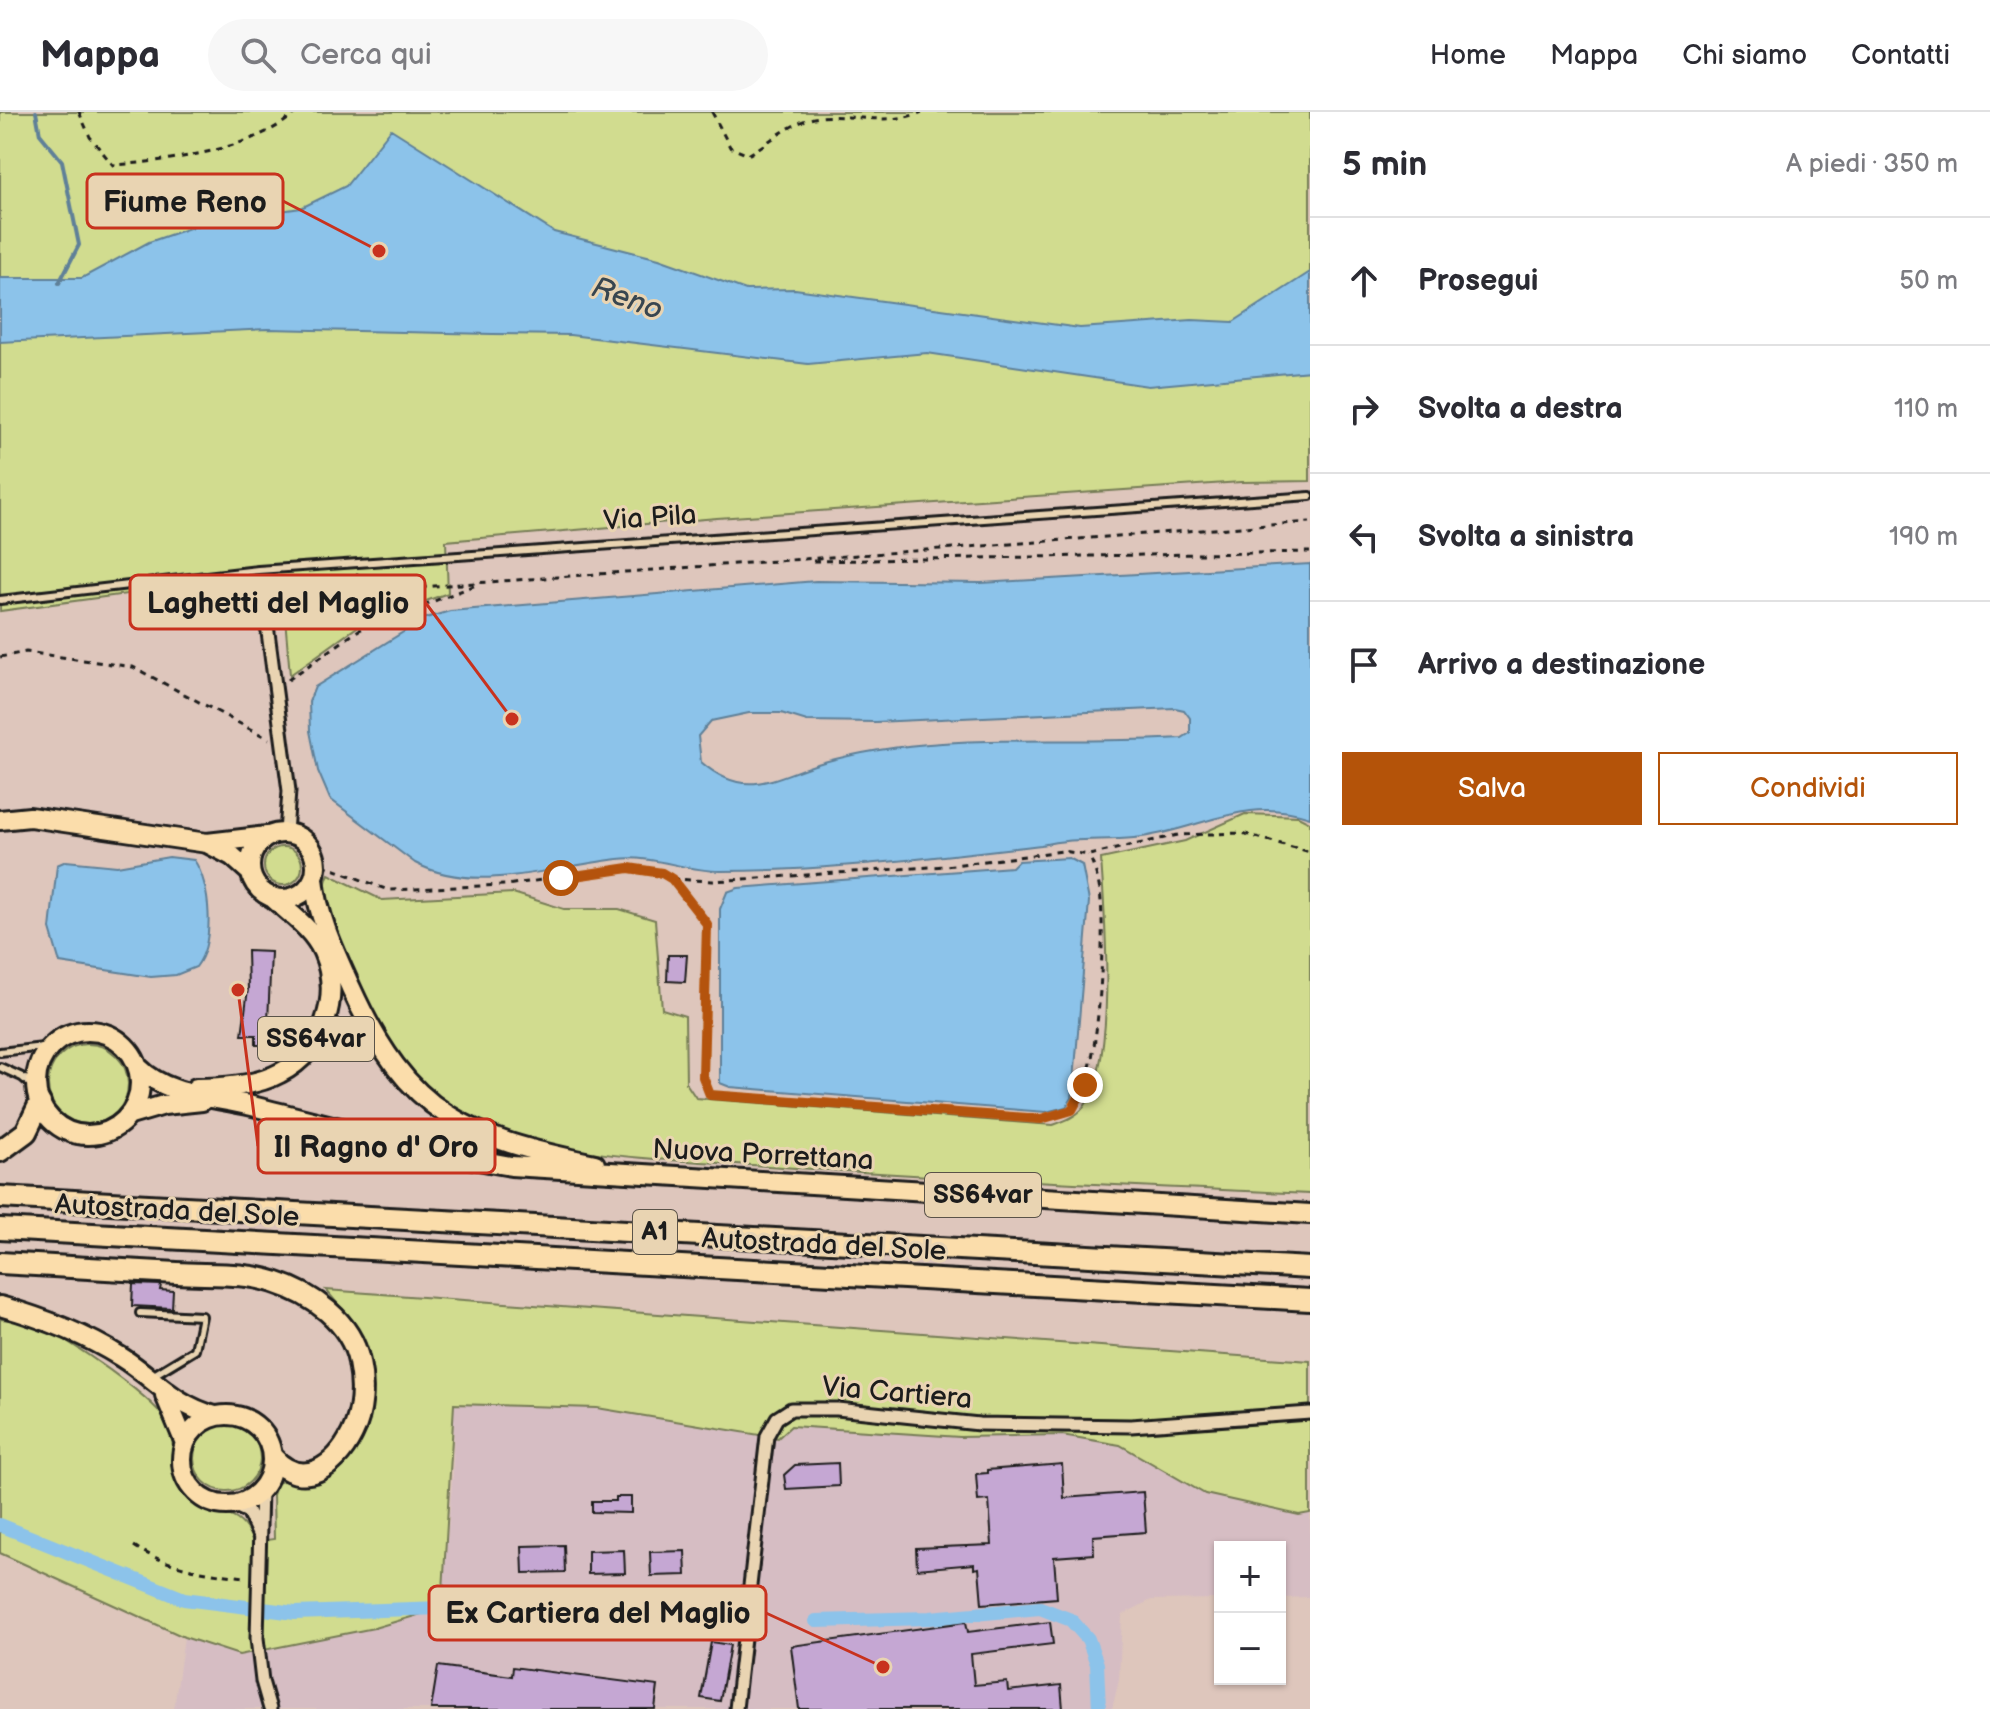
<!DOCTYPE html>
<html lang="it">
<head>
<meta charset="utf-8">
<style>
  :root { --surface:#fff; --page:#f7f7f7; --text:#2b2b33; --muted:#7c7c81; --line:#e1e1e2; --accent:#b45309 }
  body { margin:0; font-family:"Balsamiq Sans",sans-serif; background:var(--page); color:var(--text) }
  .controls { position:absolute; right:24px; bottom:24px; display:grid; overflow:hidden; border-radius:0px; box-shadow:0 2px 6px #0004 }
  .controls button { width:72px; height:72px; display:grid; place-items:center; padding:0; border:0; border-bottom:2px solid var(--line); background:var(--surface); color:var(--text); font:40px sans-serif }
  .stop { position:absolute; width:24px; height:24px; margin:-18px; border:6px solid #b45309; border-radius:50%; background:#fff }
  .stop.end { background:#b45309; border-color:#fff; box-shadow:0 2px 8px #0008 }
  .list { margin:0; padding:0; list-style:none }
  h2 { display:flex; justify-content:space-between; align-items:center; height:104px; margin:0; padding:0 32px; font-size:34px }
  h2 small { font-size:26px; font-weight:400; color:var(--muted) }
  .list li { display:grid; grid-template-columns:52px 1fr auto; gap:24px; align-items:center; box-sizing:border-box; height:128px; padding:0 32px; border-top:2px solid var(--line) }
  .list b { display:block; font-size:30px; white-space:nowrap }
  .list em { font-size:26px; font-style:normal; color:var(--muted) }
  .actions { display:flex; gap:16px; padding:24px 32px }
  .actions a { flex:1; padding:18px 0; border:2px solid var(--accent); border-radius:0px; text-align:center; font-size:28px; color:var(--accent) }
  .actions .main { background:var(--accent); color:#fff }
  .icon { flex:none; width:44px; height:44px; fill:none; stroke:currentColor; stroke-width:2; stroke-linecap:round; stroke-linejoin:round }
  .map { position:relative; flex:none; width:1310px; height:1597px; overflow:hidden }
  header { display:flex; align-items:center; gap:48px; box-sizing:border-box; height:112px; padding:0 40px; background:var(--surface); border-bottom:2px solid var(--line) }
  header strong { font-size:38px }
  nav { display:flex; gap:44px; margin-inline-start:auto; font-size:28px }
  .search { width:560px; height:72px; background:var(--page); display:flex; align-items:center; gap:20px; box-sizing:border-box; padding:0 28px; border-radius:44px; color:var(--muted); font-size:30px }
  main { display:flex }
  aside { flex:1; background:var(--surface) }
  .map>svg:first-child { display:block }
  .built { fill:#d6bdc3 }
  .green { fill:#d1dc8f; stroke:#767c56; stroke-width:2 }
  .water { fill:#8cc3ea; stroke:#5f8098; stroke-width:2; fill-rule:evenodd }
  .lines { fill:none; stroke-linecap:round; stroke-linejoin:round }
  .stream { stroke:#5f8098; stroke-width:4 }
  .canal { stroke:#8cc3ea; stroke-width:14 }
  .building { fill:#c5a7d3; stroke:#1c1c1c; stroke-width:2 }
  .service-casing { stroke:#1c1c1c; stroke-width:12 }
  .minor-casing { stroke:#1c1c1c; stroke-width:17 }
  .trunk-casing { stroke:#1c1c1c; stroke-width:24 }
  .motorway-casing { stroke:#1c1c1c; stroke-width:26 }
  .path { stroke:#1c1c1c; stroke-width:3; stroke-dasharray:6 6; stroke-linecap:butt }
  .service { stroke:#e9d4b2; stroke-width:6 }
  .minor { stroke:#e9d4b2; stroke-width:11 }
  .trunk { stroke:#fbddab; stroke-width:18 }
  .motorway { stroke:#fbddab; stroke-width:20 }
  .route { stroke:#b45309; stroke-width:10 }
  .labels { text-anchor:middle; dominant-baseline:central; stroke-width:6; stroke-linejoin:round; paint-order:stroke }
  .shield { fill:#e9d4b2; stroke:#5a5349; stroke-width:2 }
  .shield-label { font-size:26px; font-weight:bold; fill:#1c1c1c }
  .street-label { font-size:28px; fill:#1c1c1c; stroke:#e9d4b2 }
  .water-label { font-size:30px; font-style:italic; fill:#384650; stroke:#e9d4b2 }
  .leader { fill:none; stroke:#c8321e; stroke-width:3 }
  .callout-dot { fill:#c8321e; stroke:#e9d4b2; stroke-width:3 }
  .callout { fill:#e9d4b2; stroke:#c8321e; stroke-width:3 }
  .callout-label { font-size:30px; text-anchor:middle; font-weight:bold; fill:#1c1c1c }
</style>
</head>
<body>
<header>
<strong>Mappa</strong>
<div class="search"><svg class="icon" aria-label="search" viewBox="0 0 24 24"><circle cx="10" cy="10" r="6"/><path d="M15 15l6 6"/></svg>Cerca qui</div>
<nav><a>Home</a><a>Mappa</a><a>Chi siamo</a><a>Contatti</a></nav>
</header>
<main>
<div class="map">
<svg width="1310" height="1597" viewBox="0 0 1310 1597">
  <rect width="100%" height="100%" fill="#dec6bc"/>
  <filter id="ink" filterUnits="userSpaceOnUse"><feTurbulence type="fractalNoise" baseFrequency=".0125" numOctaves="2"/><feDisplacementMap in="SourceGraphic" scale="16" xChannelSelector="R" yChannelSelector="G"/><feConvolveMatrix kernelMatrix="1 2 1 2 8 2 1 2 1" color-interpolation-filters="sRGB"/></filter>
  <g filter="url(#ink)">
    <!-- built -->
    <path class="built" d="M454 1292 597 1296 778 1325 791 1314 960 1325 1062 1323 1120 1333 1205 1382 1299 1403 1310 1401V1485L1280 1486V1435H1220V1487L1151 1488 1122 1503 1119 1568 1112 1597H174L184 1525 239 1543 374 1516 441 1496 453 1361Z"/>
    <!-- green -->
    <path class="green" d="M0 0H1310V369L1241 370 717 406 446 429 448 481 360 513 290 563 282 472 249 477 230 468 0 499Z
      M1245 702 1298 704 1310 710V1082C1129 1073 948 1067 767 1054 663 1046 554 1049 460 1001 407 973 379 916 355 864 344 840 315 787 329 762L382 788 513 781 564 797H619L655 808 662 897 685 904 686 971 696 986 1053 1013C1064 1009 1076 1005 1084 995 1117 951 1105 802 1101 747L1185 729Z
      M264 754a19 19 0 1 1 38 0a19 19 0 1 1-38 0Z
      M48 972a40 40 0 1 1 80 0a40 40 0 1 1-80 0Z
      M326 1178 1310 1249V1401L1299 1403 1205 1382 1120 1333 1062 1323 960 1325 791 1314 778 1326 597 1296 454 1292 442 1496 374 1516 239 1543 184 1525 0 1441V1207C11 1208 26 1207 36 1211 63 1224 161 1289 170 1315 177 1337 167 1360 183 1380 203 1408 239 1389 253 1430L274 1427 273 1383 277 1371 347 1346 368 1247 353 1210Z
      M194 1346a33 33 0 1 1 66 0a33 33 0 1 1-66 0Z"/>
    <!-- water -->
    <path class="water" d="M391 17 554 120 659 147 746 178 795 177 1080 216 1192 208 1233 210 1310 160V259L1148 274 927 241 808 252 570 223 492 222 268 217 0 230V166H82L149 130 210 109 301 96 346 74Z
      M1310 452V705C1242 683 1200 719 1134 726 1102 729 1073 725 1041 733 935 745 828 759 720 759 685 759 653 743 618 747 554 754 476 783 415 751L330 687 318 659 310 619 309 590 315 575 426 506 450 499 816 469 981 471ZM1175 596 1184 598 1190 606V621L1182 626C1063 634 940 617 824 650 775 664 747 690 701 650L698 624 711 609 749 601H781L807 609 875 610Z
      M169 745 194 748C211 772 215 831 196 855L176 863 151 865 60 851 50 817 57 753 66 749 117 754Z
      M1069 746 1082 753 1089 789 1074 968 1072 986 1066 995 1046 1000 730 975 720 971V797L727 780 738 776 1012 755 1018 749Z"/>
    <g class="lines">
      <!-- stream -->
      <path class="stream" d="M36 0 40 22 62 49 79 133 59 171"/>
      <!-- canal -->
      <path class="canal" d="M0 1413 184 1487 295 1501 500 1494 729 1505
        M816 1509 930 1506 1040 1496 1071 1508 1088 1527 1097 1552 1099 1597"/>
    </g>
    <!-- building -->
    <path class="building" d="M247 839 271 840 267 933H256V923H242L248 877Z
      M668 843H687L685 870 667 869Z
      M133 1172 161 1173 160 1178 173 1179 172 1196 132 1194Z
      M838 1351 839 1374 786 1377 784 1363 795 1353Z
      M1062 1352 1064 1386 1143 1380 1146 1420 1093 1424 1094 1442 1054 1445 1057 1486 982 1492 979 1456 974 1457V1452L917 1457 916 1436 992 1433 989 1388 978 1389 976 1362 987 1361V1358Z
      M616 1385H631V1401L592 1400V1389H616Z
      M564 1433 565 1460 523 1461 522 1434Z
      M624 1438 625 1461 588 1462V1439Z
      M685 1439 686 1463 651 1464 650 1440Z
      M966 1510 968 1520 1050 1510 1053 1532 971 1542 974 1573 1007 1570 1008 1579 1061 1573 1063 1597H799L791 1534Z
      M711 1530 730 1533 720 1589 701 1586Z
      M438 1554 512 1564 513 1555 658 1574 655 1597H431Z"/>
    <g class="lines">
      <defs>
        <path id="service" d="M0 488 258 458 1310 384
          M0 940 52 934
          M0 955 22 965 36 977
          M140 1201 202 1204 195 1238 152 1264"/>
        <path id="minor" d="M262 475 289 679 286 721
          M261 1377 257 1526 262 1569 270 1597
          M231 1392 248 1400 258 1422
          M736 1597 767 1324 777 1306 791 1297H837L979 1312 1131 1314 1310 1301"/>
        <path id="trunk" d="M0 708 30 705 207 731 267 724
          M250 754a33 33 0 1 1 66 0a33 33 0 1 1-66 0Z
          M207 731 232 744 250 760
          M314 767C318 806 335 840 351 876 409 1004 465 1025 595 1052
          M36 971a52 52 0 1 1 104 0a52 52 0 1 1-104 0Z
          M138 955C168 985 213 984 252 994 339 1015 423 1039 511 1054L1310 1102
          M196 976C224 976 256 974 280 961 324 939 342 884 323 840 313 817 290 802 273 786
          M130 1003 164 993 202 989
          M0 1194C43 1206 83 1221 121 1245 156 1267 172 1292 215 1304
          M165 1283 185 1331
          M182 1348a45 45 0 1 1 90 0a45 45 0 1 1-90 0Z"/>
        <path id="motorway" d="M0 1039 26 1020 40 991
          M0 1085 1310 1156
          M0 1117 1310 1188
          M0 1151C59 1154 118 1158 177 1161 208 1163 244 1160 274 1170 312 1182 351 1209 359 1250 364 1273 363 1300 352 1322 336 1354 303 1379 273 1346"/>
      </defs>
      <!-- service casing -->
      <use href="#service" class="service-casing"/>
      <!-- minor casing -->
      <use href="#minor" class="minor-casing"/>
      <!-- trunk casing -->
      <use href="#trunk" class="trunk-casing"/>
      <!-- motorway casing -->
      <use href="#motorway" class="motorway-casing"/>
      <!-- path -->
      <path class="path" d="M79 0 90 25 113 53C166 50 258 37 296 0
        M712 0 730 35 748 43C770 30 794 7 821 5 855 2 888 14 922 0
        M813 449 1310 440
        M345 486 358 461
        M278 495 434 474 1310 410
        M0 545 26 540 133 555 269 627
        M288 568 359 518 476 473
        M323 753 388 778 506 773 629 756 662 761 672 767 707 812 703 965 710 983 1041 1007C1056 1005 1070 1003 1078 990 1099 957 1105 831 1101 790 1100 773 1096 759 1089 743
        M672 767 713 769 946 754 1063 739 1089 743 1178 723 1242 721 1310 740
        M134 1434C166 1455 206 1461 245 1465"/>
      <!-- service -->
      <use href="#service" class="service"/>
      <!-- minor -->
      <use href="#minor" class="minor"/>
      <!-- trunk -->
      <use href="#trunk" class="trunk"/>
      <!-- motorway -->
      <use href="#motorway" class="motorway"/>
    </g>
  </g>
  <g class="lines" filter="url(#ink)">
    <!-- route -->
    <path class="route" d="M561 766 629 756 662 761 672 767 707 812 703 965 710 983 1041 1007 1072 998 1085 973"/>
  </g>
  <g class="labels">
    <!-- shield labels -->
    <g class="shield">
      <rect x="258" y="905" width="116" height="44" rx="6"/>
      <rect x="925" y="1061" width="116" height="44" rx="6"/>
      <rect x="633" y="1098" width="44" height="44" rx="6"/>
    </g>
    <g class="shield-label">
      <text x="316" y="927">SS64var</text>
      <text x="983" y="1083">SS64var</text>
      <text x="655" y="1120">A1</text>
    </g>
    <!-- street labels -->
    <g class="street-label">
      <text transform="translate(650 406) rotate(-4)">Via Pila</text>
      <text transform="translate(763 1043) rotate(3)">Nuova Porrettana</text>
      <text transform="translate(177 1099) rotate(3)">Autostrada del Sole</text>
      <text transform="translate(824 1133) rotate(3)">Autostrada del Sole</text>
      <text transform="translate(897 1281) rotate(5)">Via Cartiera</text>
    </g>
    <!-- water labels -->
    <g class="water-label">
      <text transform="translate(627 187) rotate(20)">Reno</text>
    </g>
  </g>
  <!-- callouts -->
  <path class="leader" d="M379 139L283 89M512 607L425 490M238 878L258 1034M883 1555L766 1501"/>
  <g class="callout-dot">
    <circle cx="379" cy="139" r="8"/>
    <circle cx="512" cy="607" r="8"/>
    <circle cx="238" cy="878" r="8"/>
    <circle cx="883" cy="1555" r="8"/>
  </g>
  <g class="callout">
    <rect x="87" y="62" width="196" height="54" rx="8"/>
    <rect x="130" y="463" width="295" height="54" rx="8"/>
    <rect x="258" y="1007" width="237" height="54" rx="8"/>
    <rect x="429" y="1474" width="337" height="54" rx="8"/>
  </g>
  <g class="callout-label">
    <text x="185" y="100">Fiume Reno</text>
    <text x="278" y="501">Laghetti del Maglio</text>
    <text x="376" y="1045">Il Ragno d' Oro</text>
    <text x="598" y="1511">Ex Cartiera del Maglio</text>
  </g>
</svg>
<div class="controls">
<button>+</button>
<button>−</button>
</div>
<div class="stop" style="left:561px;top:766px"></div>
<div class="stop end" style="left:1085px;top:973px"></div>
</div>
<aside>
<h2>5 min<small>A piedi · 350 m</small></h2>
<ul class="list">
<li><svg class="icon" aria-label="ahead" viewBox="0 0 24 24"><path d="M12 20V5M6 11l6-6 6 6"/></svg><div><b>Prosegui</b></div><em>50 m</em></li>
<li><svg class="icon" aria-label="right" viewBox="0 0 24 24"><path d="M7 20v-9h11M14 6l5 5-5 5"/></svg><div><b>Svolta a destra</b></div><em>110 m</em></li>
<li><svg class="icon" aria-label="left" viewBox="0 0 24 24"><path d="M17 20v-9H6M10 6l-5 5 5 5"/></svg><div><b>Svolta a sinistra</b></div><em>190 m</em></li>
<li><svg class="icon" aria-label="arrive" viewBox="0 0 24 24"><path d="M6 21V4h12l-3 4 3 4H6"/></svg><div><b>Arrivo a destinazione</b></div></li>
</ul>
<div class="actions"><a class="main">Salva</a><a>Condividi</a></div>
</aside>
</main>
</body>
</html>
